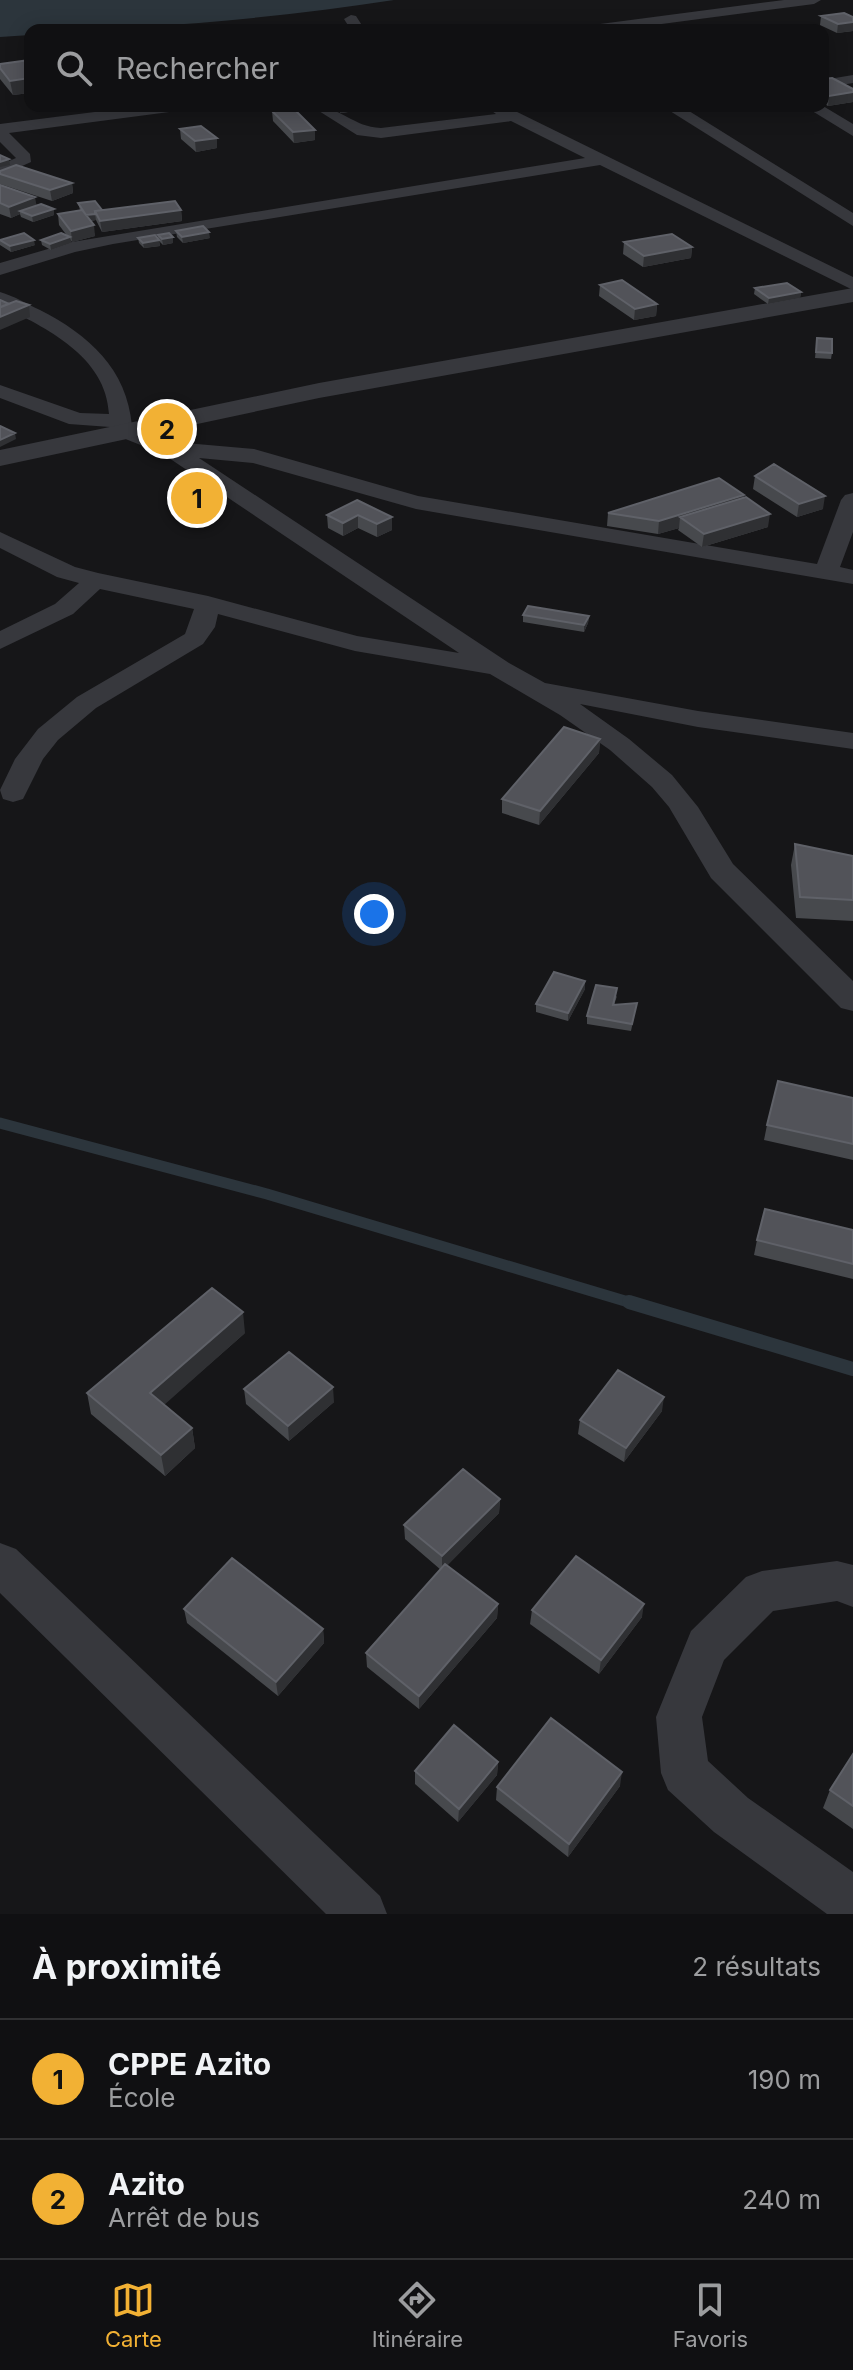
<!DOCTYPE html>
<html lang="fr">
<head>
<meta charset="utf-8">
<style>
  :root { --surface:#101012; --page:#1e1e20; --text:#f1f3f6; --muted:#9c9d9f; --line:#303032; --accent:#f2b134 }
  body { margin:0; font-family:Inter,sans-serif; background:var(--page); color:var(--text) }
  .you { position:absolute; left:374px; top:914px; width:28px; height:28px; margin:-20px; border:6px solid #fff; border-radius:50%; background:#1a73e8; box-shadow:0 0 0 12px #1a73e833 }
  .badge { display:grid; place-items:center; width:52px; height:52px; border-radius:50%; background:var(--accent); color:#111; font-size:26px; font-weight:700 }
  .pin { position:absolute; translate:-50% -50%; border:4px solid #fff; box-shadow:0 2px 8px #0006 }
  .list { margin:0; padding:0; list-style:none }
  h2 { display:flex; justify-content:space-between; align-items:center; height:104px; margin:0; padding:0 32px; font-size:34px }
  h2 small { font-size:26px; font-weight:400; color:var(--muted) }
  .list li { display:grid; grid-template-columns:52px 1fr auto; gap:24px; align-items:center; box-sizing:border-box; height:120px; padding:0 32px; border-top:2px solid var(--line) }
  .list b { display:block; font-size:30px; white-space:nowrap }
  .list p { margin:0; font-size:26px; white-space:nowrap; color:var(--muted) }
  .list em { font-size:26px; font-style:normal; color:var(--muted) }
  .icon { flex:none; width:44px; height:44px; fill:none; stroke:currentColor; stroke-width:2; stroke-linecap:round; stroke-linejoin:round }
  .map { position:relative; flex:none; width:853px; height:1914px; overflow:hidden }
  .search { position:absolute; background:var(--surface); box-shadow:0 4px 20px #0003; left:24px; right:24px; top:24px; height:88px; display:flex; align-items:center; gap:20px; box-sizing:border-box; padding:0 28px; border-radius:16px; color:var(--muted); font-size:30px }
  .sheet { height:344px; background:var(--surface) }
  nav { display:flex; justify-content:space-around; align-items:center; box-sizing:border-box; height:112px; border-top:2px solid var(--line); background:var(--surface); font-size:22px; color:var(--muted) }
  nav a { display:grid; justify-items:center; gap:4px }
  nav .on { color:var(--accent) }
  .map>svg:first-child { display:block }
  .water { fill:#2c353c }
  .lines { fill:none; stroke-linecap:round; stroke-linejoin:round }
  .stream-far1 { stroke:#2c353c; stroke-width:11 }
  .stream { stroke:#2c353c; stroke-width:14 }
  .minor { fill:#37383d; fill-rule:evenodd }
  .tertiary { fill:#37383d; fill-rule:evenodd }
  .wall { fill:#47494d }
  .shaded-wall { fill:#2f3033 }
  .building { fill:#525359; stroke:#5f6168; stroke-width:2 }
</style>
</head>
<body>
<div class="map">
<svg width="853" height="1914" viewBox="0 0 853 1914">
  <rect width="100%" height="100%" fill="#161618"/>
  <!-- water -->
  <path class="water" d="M0 0H394C277 18 148 30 30 30V35L0 37Z"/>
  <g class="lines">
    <!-- stream-far1 -->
    <path class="stream-far1" d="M0 1123 267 1194 635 1304"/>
    <!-- stream -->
    <path class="stream" d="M629 1302 853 1369"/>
    <!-- minor -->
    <path class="minor" d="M784 0H821L814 4 616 30H578L585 26Z
      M351 15 356 16 365 30H351L344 19Z
      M853 75V83L823 88V80Z
      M142 106H185L177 111 9 133 30 154 31 162 0 176V165L16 158 0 142V124Z
      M311 106C342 106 352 127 381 128L496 114 485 106H505L853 277V290L600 165 113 244 75 252 0 275V263L72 242 585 158 511 121 381 138 357 135Z
      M662 106H681L853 213V226Z
      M804 106H823L853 124V136Z
      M0 292C14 296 27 304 40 310 89 335 127 369 132 426L174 442 254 449 418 496 817 564 841 500 845 495 853 493V532L840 567 853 570V584L416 509 253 463 199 458 509 663 545 683 698 711 853 733V749L698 727 580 704 629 739 672 775 698 807 733 864 853 981V1011L841 1008 711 878 669 807 652 787 610 750 560 715 490 674 355 651 218 614 215 627 203 644 96 708 58 740 43 759 23 799 13 802 3 799 0 790 15 759 38 729 77 697 185 634 194 609 100 589 73 614 0 649V631L55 604 79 583 57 577 0 548V532L75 567 98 573 208 596 357 636 459 653 163 454 113 434 110 427 69 424 0 398V385L80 413 109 414C106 356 46 328 0 305Z
      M0 1543 16 1549 380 1896 387 1914H326L0 1593Z
      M837 1561 853 1565V1607L837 1601 773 1611 724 1660 702 1717 708 1761 748 1798 853 1872V1914H827L714 1832 668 1790 661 1773 656 1717 691 1631 746 1577 762 1571Z"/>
    <!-- tertiary -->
    <path class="tertiary" d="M853 288V302L319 398 0 466V450L319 383Z"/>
  </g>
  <!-- wall -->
  <path class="wall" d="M821 16 853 17V31L837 33 820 25Z
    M30 60V93L13 95 0 79V64Z
    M823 79 853 89V102L828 106 823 103Z
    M333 106H384V107L341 113Z
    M272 111 315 130V140L294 143 273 121Z
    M180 129 217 148 196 152 181 139Z
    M0 171 72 183 73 193 52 201 0 184Z
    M0 185 36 206 54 209V215L33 222 21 217 20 214 11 218 0 214Z
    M78 203 102 210H181L182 221 102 232 96 220 91 221 95 236 72 242 70 239 71 243 51 250 42 245 41 240 68 237 59 225 58 214 80 210Z
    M176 231 210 238 183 243 177 237Z
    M158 235 173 237V243L163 245 159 241 160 246 144 248 139 243 138 238 158 239Z
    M0 239 35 245 11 252 0 245Z
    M624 242 692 247 691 258 643 267 623 254Z
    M600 285 657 304 656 316 634 320 599 296Z
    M755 288 801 292 800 298 768 304 754 294Z
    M817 338 832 353 831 359 815 358Z
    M755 476 823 509 797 517 753 489Z
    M744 495 743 498 768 527 702 547 678 530 679 528 658 534 607 526 608 513Z
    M357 500 392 530 377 537 358 528 343 536 328 528 327 515Z
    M523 615 589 616 588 623 584 632 523 622Z
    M600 739 599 753 539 825 502 813V799Z
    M795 844 853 856V921L796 918 791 865Z
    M585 981V989L568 1021 536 1012V1004Z
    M617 996 614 1005 637 1003 631 1031 587 1024V1016Z
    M853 1098V1160L764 1140 767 1125Z
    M853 1230V1279L754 1255 757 1240Z
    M245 1333 164 1404 192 1428 195 1448 165 1476 91 1414 87 1393Z
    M244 1389 334 1402 289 1441 246 1404Z
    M662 1411 624 1462 578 1434 580 1420Z
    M500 1499 499 1513 447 1565 498 1604 497 1618 419 1709 367 1667 366 1653 441 1570 405 1539 404 1525Z
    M184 1609 323 1629 324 1643 278 1696 187 1623Z
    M532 1610 642 1617 599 1674 530 1624Z
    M853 1754V1829L823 1808 830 1790Z
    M498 1762 497 1775 458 1822 415 1784V1771Z
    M620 1786 568 1857 496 1800 497 1787Z"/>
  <!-- shaded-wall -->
  <path class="shaded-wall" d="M853 22V31L837 33 838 24Z
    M30 78V93L13 95 10 81Z
    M853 92V102L828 106 829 96Z
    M341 106H384V107L341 113Z
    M315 130V140L294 143 293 132Z
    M217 138V148L196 152 195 141Z
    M9 159 10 165 0 167V162Z
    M72 183 73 193 52 201 50 190Z
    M35 197 37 208 20 211V214L11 218 9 207Z
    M54 209V215L33 222 32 216Z
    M181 210 182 221 102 232 100 221Z
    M95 214 96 220 87 221 86 215Z
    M94 225 95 236 72 242 71 231Z
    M209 232 210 238 183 243 182 237Z
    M70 237 71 243 51 250 50 244Z
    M173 237V243L163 245 162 239Z
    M34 240 35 245 11 252 10 246Z
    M159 240 160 246 144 248 143 243Z
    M692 247 691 258 643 267 644 256Z
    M801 292 800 298 768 304 769 298Z
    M657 304 656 316 634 320 635 309Z
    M29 305 30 317 0 330V317Z
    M15 433 16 439 0 447V440Z
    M744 495 742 508 680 517 679 528 658 534 659 521Z
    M825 496 823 509 797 517 799 504Z
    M770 514 768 527 702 547 704 534Z
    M358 515V528L343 536V523Z
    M392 517V530L377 537V524Z
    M589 616 588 623 584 632V625Z
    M600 739 599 753 539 825 540 811Z
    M585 981V989L568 1021V1013Z
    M243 1312 245 1333 154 1414 150 1393Z
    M333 1387 334 1402 289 1441 288 1426Z
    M664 1397 662 1411 624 1462 626 1448Z
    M192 1428 195 1448 165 1476 161 1455Z
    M500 1499 499 1513 442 1571V1556Z
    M498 1604 497 1618 419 1709V1696Z
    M644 1604 642 1617 599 1674 601 1660Z
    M323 1629 324 1643 278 1696 276 1682Z
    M498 1762 497 1775 458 1822 459 1809Z
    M622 1772 620 1786 568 1857 569 1844Z"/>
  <!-- building -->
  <path class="building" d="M844 13 853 17V22L838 24 821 16Z
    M30 60V78L10 81 0 68V64Z
    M832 78 853 89V92L829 96 823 92V79Z
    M293 108 315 130 293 132 272 111Z
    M201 126 217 138 195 141 180 129Z
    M0 156V155L9 159 0 162Z
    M16 165 72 183 50 190 0 174V171Z
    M0 185 35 197 9 207 0 203Z
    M95 201 102 210 95 211V214L86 215 78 203Z
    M175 201 181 210 100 221 95 211Z
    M41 204 54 209 32 216 20 211Z
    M82 210 94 225 71 231 58 214Z
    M203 226 209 232 182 237 176 231Z
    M24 233 34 240 10 246 0 240Z
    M61 233 70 237 50 244 41 240Z
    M169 233 173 237 162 239 158 235Z
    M672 234 692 247 644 256 624 242Z
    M155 235 159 240 143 243 138 238Z
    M622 280 657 304 635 309 600 285Z
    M787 283 801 292 769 298 755 288Z
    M0 300 9 304 1 307 0 306Z
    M16 301 29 305 0 317V307Z
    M817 338 832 339V353L816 352Z
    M0 426 15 433 0 440Z
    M774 464 825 496 799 504 755 476Z
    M719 478 744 495 659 521 608 513Z
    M746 497 770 514 704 534 680 517Z
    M357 500 392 517 377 524 358 515 343 523 327 515Z
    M528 606 589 616 584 625 523 615Z
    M564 727 600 739 540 811 502 799Z
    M795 844 853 856V900L800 897Z
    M554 972 585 981 568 1013 536 1004Z
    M596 985 617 988 613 1005 637 1003 632 1024 587 1016Z
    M778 1081 853 1098V1144L767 1125Z
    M765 1209 853 1230V1264L757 1240Z
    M212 1288 243 1312 150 1393 192 1428 161 1455 87 1393Z
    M289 1352 333 1387 288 1426 244 1389Z
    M618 1370 664 1397 626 1448 580 1420Z
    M463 1469 500 1499 442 1556 404 1525Z
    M576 1556 644 1604 601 1660 532 1610Z
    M232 1558 323 1629 276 1682 184 1609Z
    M445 1564 498 1604 419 1696 366 1653Z
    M551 1718 622 1772 569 1844 497 1787Z
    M454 1725 498 1762 459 1809 415 1771Z
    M853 1754V1806L830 1790Z"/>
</svg>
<div class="you"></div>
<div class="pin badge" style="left:197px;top:498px">1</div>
<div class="pin badge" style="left:167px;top:429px">2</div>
<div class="search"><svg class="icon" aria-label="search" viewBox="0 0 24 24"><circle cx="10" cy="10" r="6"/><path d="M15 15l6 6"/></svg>Rechercher</div>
</div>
<section class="sheet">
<h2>À proximité<small>2 résultats</small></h2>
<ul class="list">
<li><span class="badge">1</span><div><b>CPPE Azito</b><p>École</p></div><em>190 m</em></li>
<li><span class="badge">2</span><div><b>Azito</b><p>Arrêt de bus</p></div><em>240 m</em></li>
</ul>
</section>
<nav>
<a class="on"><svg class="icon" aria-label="map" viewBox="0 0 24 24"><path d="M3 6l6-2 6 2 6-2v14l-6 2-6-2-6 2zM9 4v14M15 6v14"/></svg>Carte</a>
<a><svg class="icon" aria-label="directions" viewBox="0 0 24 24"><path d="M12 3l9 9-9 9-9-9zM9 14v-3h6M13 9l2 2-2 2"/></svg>Itinéraire</a>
<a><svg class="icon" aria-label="saved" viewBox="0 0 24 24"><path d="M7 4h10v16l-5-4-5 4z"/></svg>Favoris</a>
</nav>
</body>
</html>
